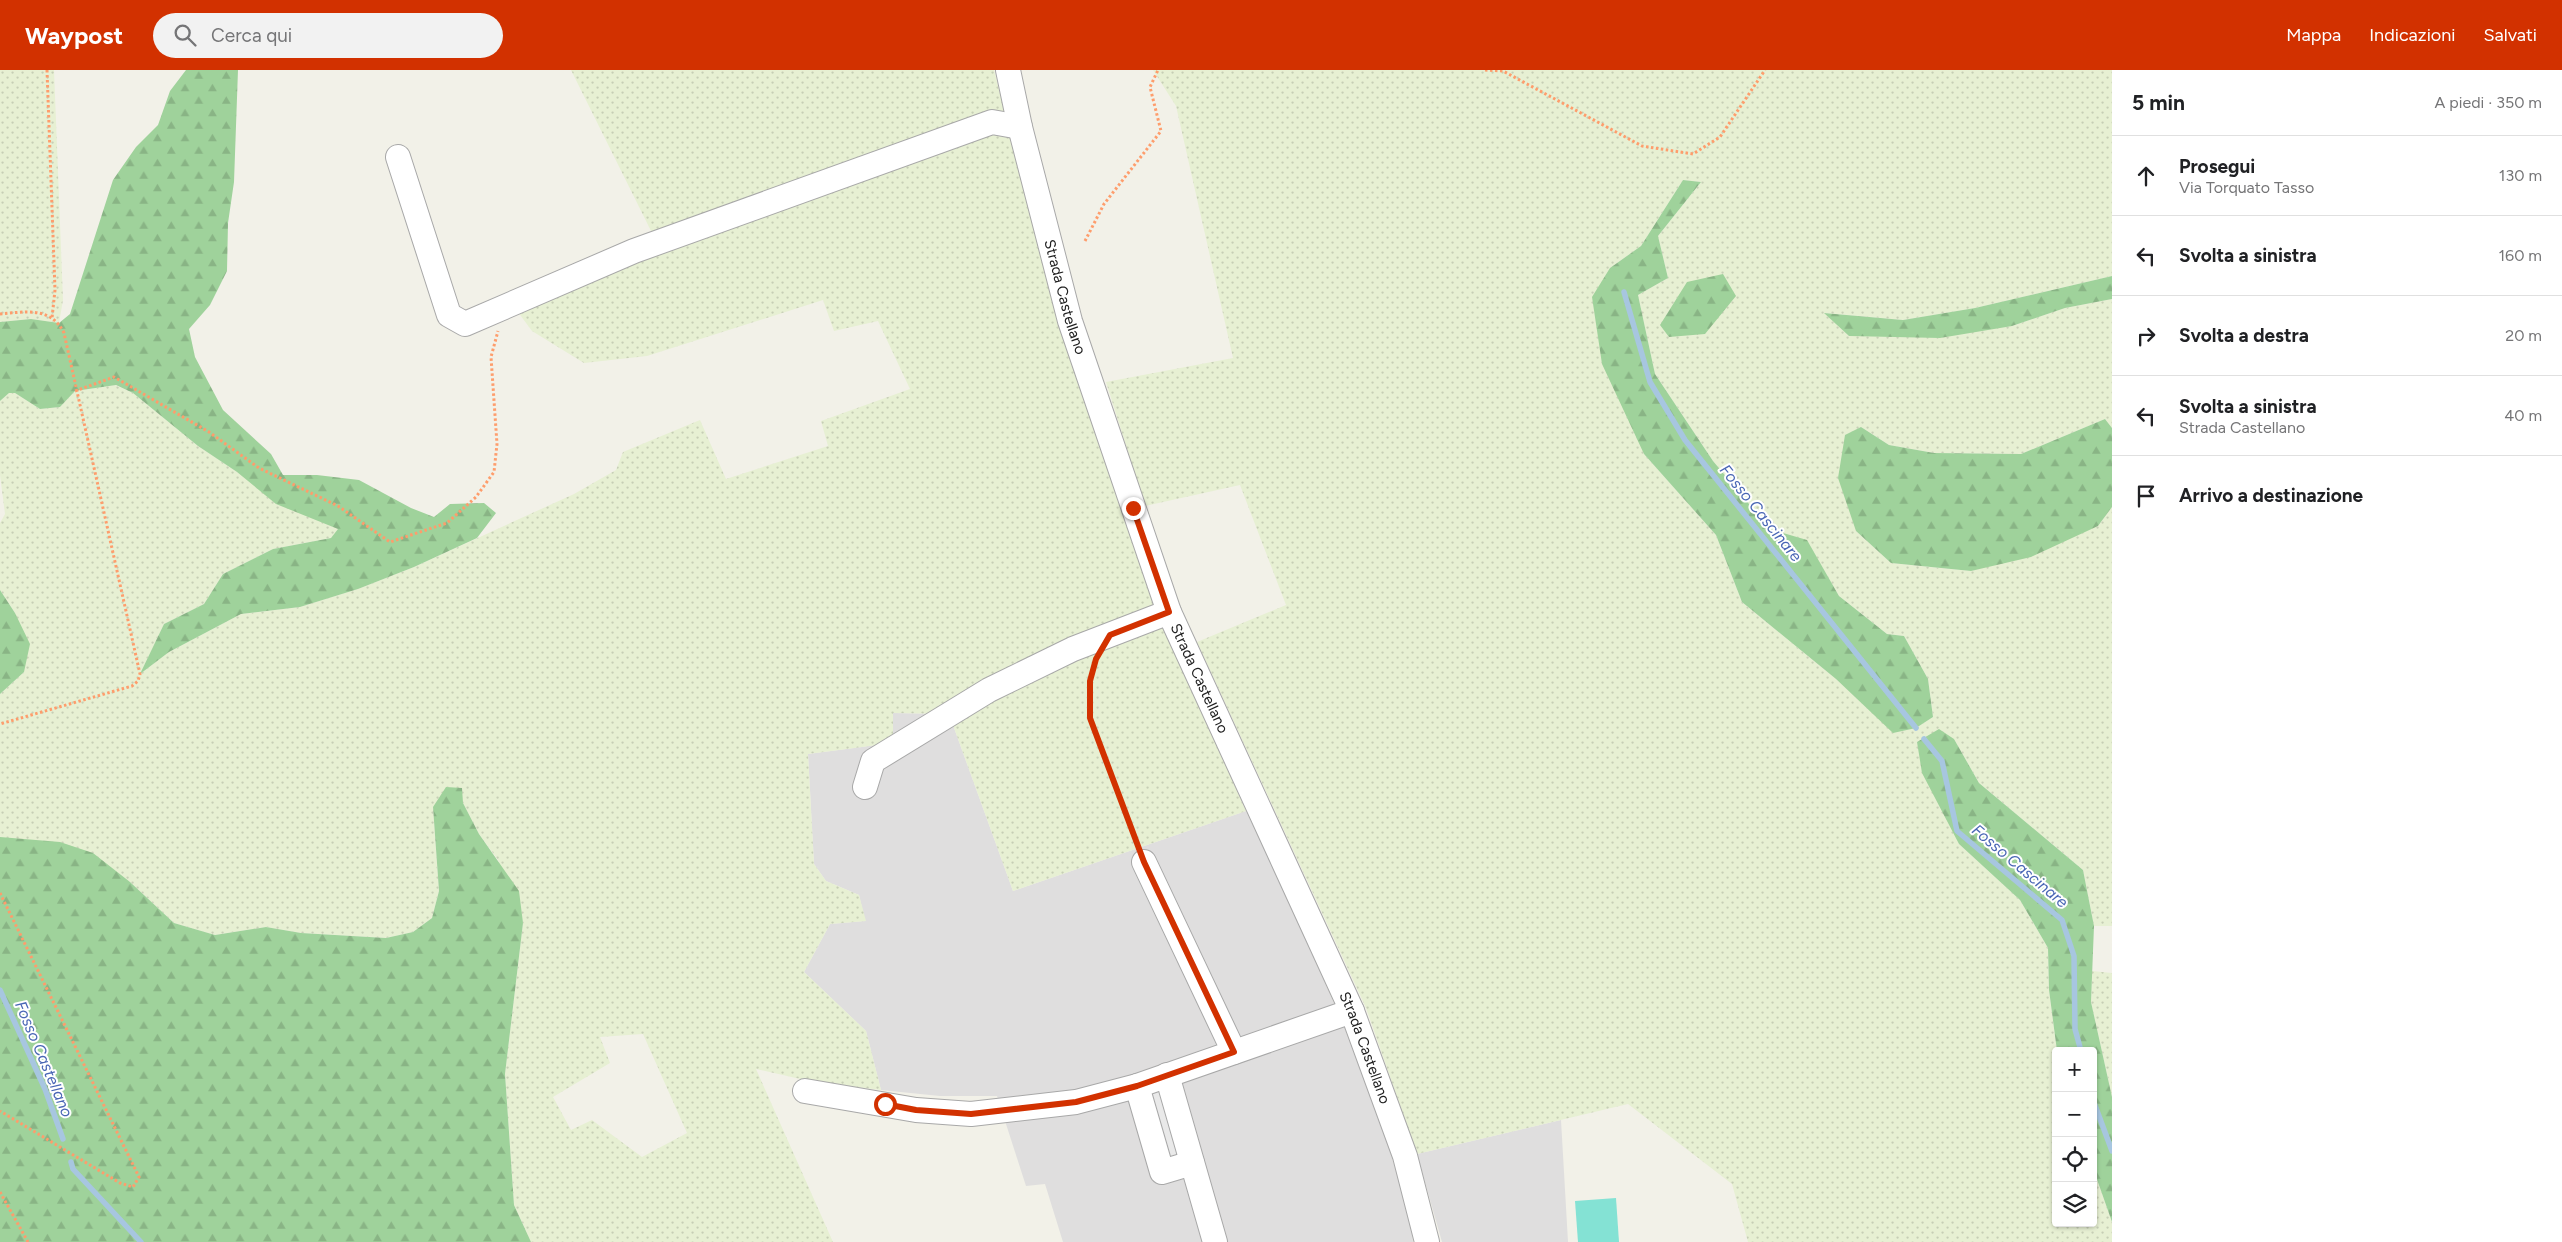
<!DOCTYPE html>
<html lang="it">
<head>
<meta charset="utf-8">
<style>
  :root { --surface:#fff; --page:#f2f2f2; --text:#202124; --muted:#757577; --line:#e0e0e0; --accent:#d23100 }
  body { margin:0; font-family:Figtree,sans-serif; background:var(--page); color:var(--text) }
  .controls { position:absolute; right:15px; bottom:15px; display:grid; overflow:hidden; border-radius:5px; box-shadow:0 1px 4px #0004 }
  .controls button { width:45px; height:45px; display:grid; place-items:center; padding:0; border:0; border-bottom:1px solid var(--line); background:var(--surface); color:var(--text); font:25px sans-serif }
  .stop { position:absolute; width:15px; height:15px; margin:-11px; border:4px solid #d23100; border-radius:50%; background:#fff }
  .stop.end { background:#d23100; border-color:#fff; box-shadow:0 1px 5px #0008 }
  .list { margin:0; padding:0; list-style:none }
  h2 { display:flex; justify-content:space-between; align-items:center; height:65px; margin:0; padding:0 20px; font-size:21px }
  h2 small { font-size:16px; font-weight:400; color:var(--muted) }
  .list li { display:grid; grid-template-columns:32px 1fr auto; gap:15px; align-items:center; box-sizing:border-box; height:80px; padding:0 20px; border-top:1px solid var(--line) }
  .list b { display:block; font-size:19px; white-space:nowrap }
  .list p { margin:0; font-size:16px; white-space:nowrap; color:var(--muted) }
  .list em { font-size:16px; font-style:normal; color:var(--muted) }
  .icon { flex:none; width:28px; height:28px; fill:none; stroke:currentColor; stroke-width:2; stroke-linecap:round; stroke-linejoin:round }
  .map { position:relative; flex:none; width:2112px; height:1172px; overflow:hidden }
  header { display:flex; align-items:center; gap:30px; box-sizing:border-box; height:70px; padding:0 25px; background:var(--accent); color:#fff }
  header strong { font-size:24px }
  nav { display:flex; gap:28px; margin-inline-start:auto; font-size:18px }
  .search { width:350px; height:45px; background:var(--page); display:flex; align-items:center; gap:12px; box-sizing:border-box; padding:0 18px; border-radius:28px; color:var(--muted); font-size:19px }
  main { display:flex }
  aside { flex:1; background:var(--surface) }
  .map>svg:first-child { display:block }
  .residential { fill:#dfdede }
  .farmland { fill:url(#farmland-dots); fill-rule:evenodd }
  .forest { fill:url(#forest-firs) }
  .pitch { fill:#84e2d4 }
  .parking { fill:#e9e9e9 }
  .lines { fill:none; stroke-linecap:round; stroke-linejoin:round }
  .stream { stroke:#a7c6e0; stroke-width:5.5 }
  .minor-casing { stroke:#a8a8a8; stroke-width:26 }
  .path { stroke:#fe9d6c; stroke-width:3; stroke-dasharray:2.5 2.5; stroke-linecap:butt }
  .minor { stroke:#fff; stroke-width:24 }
  .route { stroke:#d23100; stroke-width:6 }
  .labels { text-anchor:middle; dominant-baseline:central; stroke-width:4; stroke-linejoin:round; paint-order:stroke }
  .street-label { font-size:15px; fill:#212121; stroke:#fff }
  .water-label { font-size:16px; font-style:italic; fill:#4966b5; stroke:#fff }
</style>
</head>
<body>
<header>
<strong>Waypost</strong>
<div class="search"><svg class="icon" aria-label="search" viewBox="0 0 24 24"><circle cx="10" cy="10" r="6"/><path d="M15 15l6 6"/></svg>Cerca qui</div>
<nav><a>Mappa</a><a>Indicazioni</a><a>Salvati</a></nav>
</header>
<main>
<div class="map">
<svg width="2112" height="1172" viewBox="0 0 2112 1172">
  <defs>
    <pattern id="farmland-dots" width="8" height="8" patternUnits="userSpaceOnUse" patternTransform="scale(1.25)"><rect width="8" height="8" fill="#e7f0d3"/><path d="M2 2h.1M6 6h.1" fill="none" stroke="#c6ceb5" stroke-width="1.8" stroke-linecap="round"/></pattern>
    <pattern id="forest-firs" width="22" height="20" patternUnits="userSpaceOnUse" patternTransform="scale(1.25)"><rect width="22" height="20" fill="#9fd29b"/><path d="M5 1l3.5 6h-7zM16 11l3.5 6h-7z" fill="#89b485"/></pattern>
  </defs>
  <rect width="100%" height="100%" fill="#f2f1e8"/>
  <!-- residential -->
  <path class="residential" d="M893 643 949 644 1013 821 1246 741 1283 817 1344 956 1387 1071 1411 1152 1413 1172H1063L1045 1114 1026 1116 997 1026H940L881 1020 866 961 804 902 830 854 865 851 859 825 826 811 814 794 808 684 892 673Z
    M1561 1050 1568 1172H1442L1417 1084Z"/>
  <!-- farmland -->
  <path class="farmland" d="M0 0H54L63 230 59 253 31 249 0 252Z
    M571 0H994L1058 251 1167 564 1246 741 1013 821 949 644 893 643V673L808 684 814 794 826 811 859 825 866 851 830 854 804 902 866 961 881 1020 809 1011 756 999 833 1172H531L514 1135 505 1004 523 853 498 790 479 764 463 733 433 737 439 821 432 848 413 862 386 868 301 863 266 857 215 865 174 853 130 812 0 767V624L24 602 15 543 0 520V453L5 444 0 405V331L9 323H15L40 339 60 337 75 321 115 315 133 323 198 376 237 402 339 459 331 468 273 479 223 504 204 534 164 554 141 603 169 582 241 544 300 537 358 519 414 497 574 424 616 400 623 382 700 350 726 409 828 376 821 351 910 319 878 251 834 261 823 230 647 286 584 293 532 261 512 234 657 173ZM643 964 687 1063 642 1087 592 1050 571 1060 553 1027 610 993 600 967Z
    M1153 0H2112V206L1975 238 1903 250 1825 243 1849 266 2012 256 2065 238 2112 229V358L2105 349 2021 384 1934 383 1889 375 1861 357 1856 461 1891 493 1971 501 2098 456 2112 437V856H2094L2083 800 1979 713 1954 669H1924L1917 672 1959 774 2020 830 2048 878 2049 920 2057 981 2056 1153H2093V1098L2112 1152V1172H1748L1732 1114 1628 1034 1417 1084 1366 938 1197 572 1286 535 1240 415 1145 436 1106 312 1233 288 1176 36ZM1683 110 1701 112 1658 166 1668 208 1638 225 1655 304 1713 391 1770 459 1807 471 1839 526 1887 564 1904 566 1928 609 1933 647 1916 658 1893 662 1836 609 1742 532 1716 465 1644 384 1610 198 1641 176Z
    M2092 901 2112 903V1027L2091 932Z"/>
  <!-- forest -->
  <path class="forest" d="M186 0H238L234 112 228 153 227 201 210 235 189 259 195 287 223 340 271 384 283 405H317L359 410 411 438 434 447 450 434 484 433 496 443 477 468 414 497 358 519 300 537 241 544 169 582 140 604 164 554 204 534 223 504 273 479 331 468 338 459 276 434 237 402 198 376 133 323 116 315 75 321 60 337 40 339 15 323H9L0 331V252L31 249 59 253 70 244 113 110 136 77 158 55 170 21Z
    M1683 110 1701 112 1658 166 1668 208 1638 225 1655 304 1713 391 1770 459 1807 470 1839 526 1887 564 1904 566 1928 609 1933 647 1916 658 1893 663 1836 609 1742 532 1716 465 1644 384 1602 294 1592 227 1610 198 1641 176Z
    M1723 204 1736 226 1705 264 1669 267 1660 255 1687 212Z
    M2112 206V229L2065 238 2012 256 1940 268 1849 266 1824 243 1903 250 1975 238Z
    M2105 349 2112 358V437L2098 456 2031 487 1971 501 1891 493 1856 461 1838 408 1845 365 1861 357 1889 375 1934 383 2021 384Z
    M0 520 15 543 30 574 24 602 0 624Z
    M1939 659 1954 669 1979 713 2083 800 2094 856 2091 932 2112 1027V1152L2093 1098V981H2057L2049 920 2048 878 2020 830 1959 774 1922 703 1917 672Z
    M446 717 462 718 463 733 479 764 519 821 523 853 505 1004 514 1135 531 1172H0V767L60 772 93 783 130 812 174 853 215 865 266 857 301 863 386 868 413 862 432 848 439 821 433 737Z"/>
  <!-- pitch -->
  <path class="pitch" d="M1616 1128 1619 1172H1578L1575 1131Z"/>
  <!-- parking -->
  <path class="parking" d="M1167 1017 1189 1091 1164 1098 1143 1025Z"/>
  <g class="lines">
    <!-- stream -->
    <path class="stream" d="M1624 222 1650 312 1685 370 1916 658
      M1924 669 1942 691 1957 761 2062 850 2074 886 2075 959 2081 981
      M0 920 45 1019 63 1069
      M2093 1030 2112 1081
      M71 1092 73 1099 141 1172"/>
    <defs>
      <g id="minor">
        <path id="s1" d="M1008 0 1020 57 1070 251 1169 542 1352 941 1405 1086 1427 1172"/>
        <path d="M398 87 449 245 465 254 634 181 992 52 1020 57"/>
        <path d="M865 717 873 691 989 620 1073 579 1169 542"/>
        <path d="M1144 792 1234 982"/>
        <path d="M1167 1005 1215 1172"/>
        <path d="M1137 1016 1162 1102 1192 1093"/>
        <path d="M805 1021 916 1040 971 1044 1076 1032 1137 1016 1352 941"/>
      </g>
    </defs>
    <!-- minor casing -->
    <use href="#minor" class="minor-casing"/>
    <!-- path -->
    <path class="path" d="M47 0 55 220 52 248
      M1485 0 1503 1 1642 76 1693 84 1720 67 1765 0
      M1085 171 1104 134 1161 61 1150 17 1158 0
      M0 244C24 242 51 236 64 263L140 604 138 611 132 616 0 654
      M75 321 114 307 209 362 259 398 338 436 390 472 447 453 476 427 494 402 497 374 491 287 498 261
      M1095 591 1090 611V649L1138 773
      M0 823 139 1107 133 1117 120 1113 0 1041
      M0 1122 28 1172"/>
    <!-- minor -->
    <use href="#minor" class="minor"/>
  </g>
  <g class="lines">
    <!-- route -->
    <path class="route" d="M885 1034 916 1040 971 1044 1076 1032 1137 1016 1234 982 1144 792 1090 648V611L1096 589 1110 565 1169 542 1133 438"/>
  </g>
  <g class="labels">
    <!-- street labels -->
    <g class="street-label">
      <text stroke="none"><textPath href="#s1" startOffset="234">Strada Castellano</textPath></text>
      <text stroke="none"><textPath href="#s1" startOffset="639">Strada Castellano</textPath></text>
      <text stroke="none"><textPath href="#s1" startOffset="1044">Strada Castellano</textPath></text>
    </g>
    <!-- water labels -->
    <g class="water-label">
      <text transform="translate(1761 443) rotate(51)">Fosso Cascinare</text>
      <text transform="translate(2020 796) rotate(40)">Fosso Cascinare</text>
      <text transform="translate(44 989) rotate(67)">Fosso Castellano</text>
    </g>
  </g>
</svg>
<div class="controls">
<button>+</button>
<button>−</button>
<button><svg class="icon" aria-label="locate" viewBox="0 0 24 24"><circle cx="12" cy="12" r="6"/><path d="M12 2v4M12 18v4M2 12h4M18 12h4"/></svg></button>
<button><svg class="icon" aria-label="layers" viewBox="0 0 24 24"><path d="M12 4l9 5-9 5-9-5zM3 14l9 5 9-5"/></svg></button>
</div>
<div class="stop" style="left:885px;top:1034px"></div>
<div class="stop end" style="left:1133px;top:438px"></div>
</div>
<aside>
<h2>5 min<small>A piedi · 350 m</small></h2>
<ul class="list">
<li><svg class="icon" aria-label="ahead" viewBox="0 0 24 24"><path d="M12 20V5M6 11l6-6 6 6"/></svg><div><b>Prosegui</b><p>Via Torquato Tasso</p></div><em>130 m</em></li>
<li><svg class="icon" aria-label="left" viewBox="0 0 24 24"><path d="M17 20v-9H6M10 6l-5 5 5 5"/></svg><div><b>Svolta a sinistra</b></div><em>160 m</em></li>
<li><svg class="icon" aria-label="right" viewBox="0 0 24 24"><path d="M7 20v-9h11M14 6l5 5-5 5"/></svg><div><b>Svolta a destra</b></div><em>20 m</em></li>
<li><svg class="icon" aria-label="left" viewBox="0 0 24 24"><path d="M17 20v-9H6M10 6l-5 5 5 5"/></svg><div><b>Svolta a sinistra</b><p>Strada Castellano</p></div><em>40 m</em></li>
<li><svg class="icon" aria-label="arrive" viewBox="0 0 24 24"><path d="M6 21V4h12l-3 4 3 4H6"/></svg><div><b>Arrivo a destinazione</b></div></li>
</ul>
</aside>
</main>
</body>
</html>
